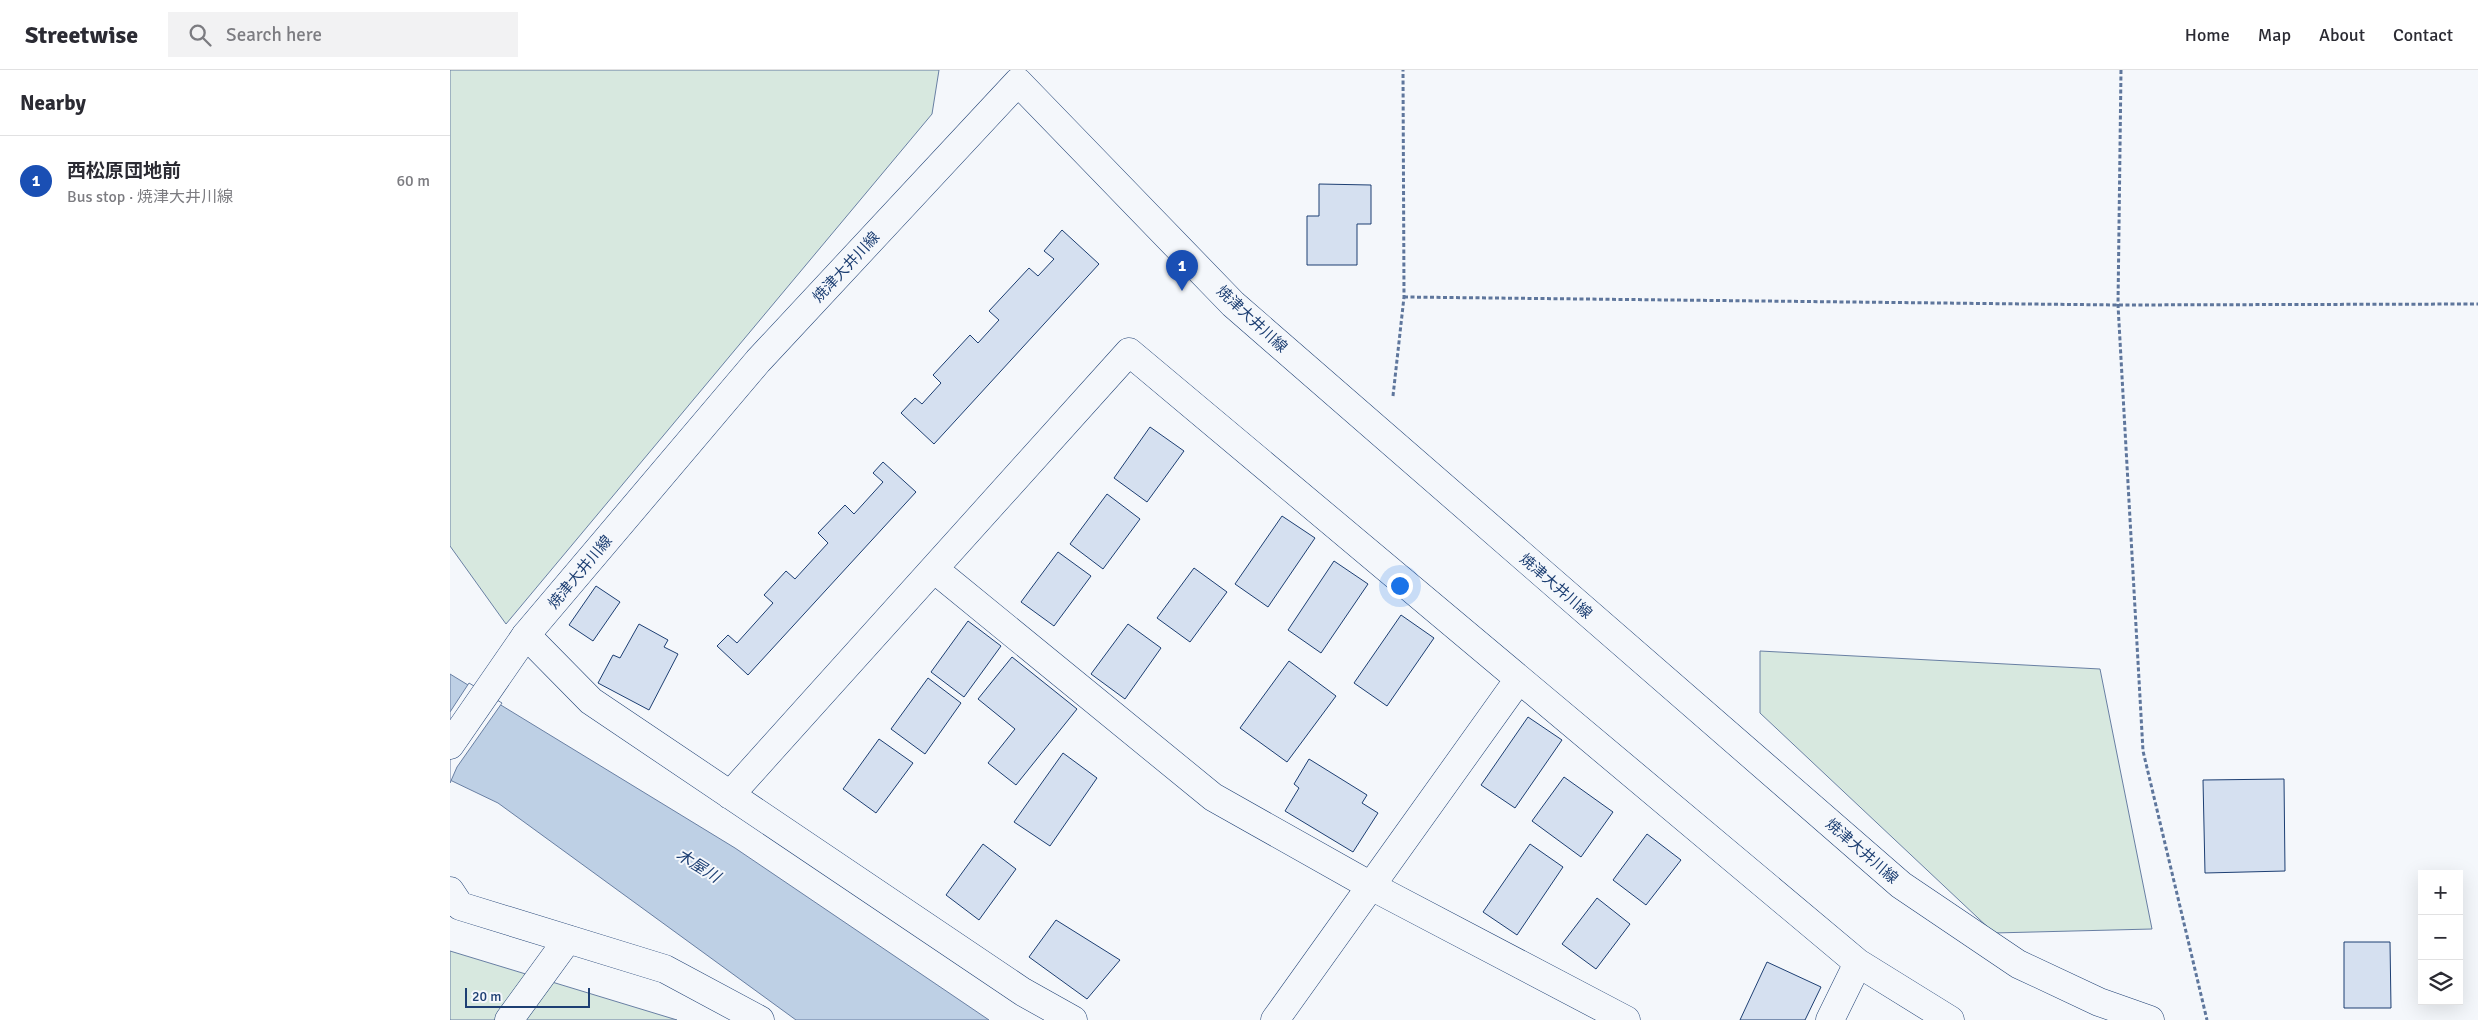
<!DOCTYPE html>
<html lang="en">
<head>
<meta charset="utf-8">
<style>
  :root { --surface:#fff; --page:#f2f2f3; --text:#2b2b33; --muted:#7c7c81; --line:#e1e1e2; --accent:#c62828 }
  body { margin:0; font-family:Signika,"Noto Sans JP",sans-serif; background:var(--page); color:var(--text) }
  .controls { position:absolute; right:15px; bottom:15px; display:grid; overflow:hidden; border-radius:0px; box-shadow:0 5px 20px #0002 }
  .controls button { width:45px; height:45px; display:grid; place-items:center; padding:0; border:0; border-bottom:1px solid var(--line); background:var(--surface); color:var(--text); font:25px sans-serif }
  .scale { position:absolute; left:15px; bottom:12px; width:125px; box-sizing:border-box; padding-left:5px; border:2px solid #1d3f73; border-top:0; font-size:14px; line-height:18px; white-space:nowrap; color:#1d3f73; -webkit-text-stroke:4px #f4f7fb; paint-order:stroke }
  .you { position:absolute; left:949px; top:515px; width:18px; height:18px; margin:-12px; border:4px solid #fff; border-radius:50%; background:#1a73e8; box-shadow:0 0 0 8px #1a73e833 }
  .badge { display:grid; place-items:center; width:32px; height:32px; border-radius:50%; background:var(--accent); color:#fff; font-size:16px; font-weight:700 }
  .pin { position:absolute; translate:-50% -41px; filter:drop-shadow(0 1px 2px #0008) }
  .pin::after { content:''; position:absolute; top:26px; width:18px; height:15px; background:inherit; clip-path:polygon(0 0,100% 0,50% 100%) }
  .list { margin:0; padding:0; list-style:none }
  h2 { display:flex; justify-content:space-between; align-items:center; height:65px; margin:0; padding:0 20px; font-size:21px }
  h2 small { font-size:16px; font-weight:400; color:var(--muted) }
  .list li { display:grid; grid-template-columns:32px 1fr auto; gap:15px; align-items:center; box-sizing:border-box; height:90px; padding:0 20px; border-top:1px solid var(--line) }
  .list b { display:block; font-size:19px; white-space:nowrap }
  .list p { margin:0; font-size:16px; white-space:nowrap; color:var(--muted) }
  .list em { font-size:16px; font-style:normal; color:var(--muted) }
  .icon { flex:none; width:28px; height:28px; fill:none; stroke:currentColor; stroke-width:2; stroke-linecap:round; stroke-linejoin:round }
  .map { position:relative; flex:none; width:2028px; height:950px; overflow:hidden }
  header { display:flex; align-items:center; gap:30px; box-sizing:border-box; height:70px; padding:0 25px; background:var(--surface); border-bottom:1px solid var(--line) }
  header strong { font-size:24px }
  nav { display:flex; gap:28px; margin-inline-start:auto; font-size:18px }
  .search { width:350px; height:45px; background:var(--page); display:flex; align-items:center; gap:12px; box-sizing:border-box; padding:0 18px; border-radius:0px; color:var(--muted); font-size:19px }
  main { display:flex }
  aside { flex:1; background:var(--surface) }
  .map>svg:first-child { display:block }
  .green { fill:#d7e8df; stroke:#687fa3 }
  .water { fill:#bed0e5; stroke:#687fa3 }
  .pier { fill:#f4f7fb; stroke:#687fa3 }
  .building { fill:#d5e0f0; stroke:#1d3f73 }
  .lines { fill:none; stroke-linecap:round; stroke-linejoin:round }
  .minor-casing { stroke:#1d3f73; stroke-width:29 }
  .major-casing { stroke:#1d3f73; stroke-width:29 }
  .path { stroke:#5e769c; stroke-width:3; stroke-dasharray:4 2.5; stroke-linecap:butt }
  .minor { stroke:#f4f7fb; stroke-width:28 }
  .major { stroke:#f4f7fb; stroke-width:28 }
  .labels { text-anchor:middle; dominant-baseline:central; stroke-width:4; stroke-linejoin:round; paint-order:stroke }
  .street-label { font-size:15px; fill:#1d3f73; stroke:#f4f7fb }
  .water-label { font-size:16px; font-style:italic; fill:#1d3f73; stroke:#f4f7fb }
</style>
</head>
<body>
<header>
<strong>Streetwise</strong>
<div class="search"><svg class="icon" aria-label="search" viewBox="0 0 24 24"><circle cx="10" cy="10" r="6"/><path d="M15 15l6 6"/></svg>Search here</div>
<nav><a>Home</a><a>Map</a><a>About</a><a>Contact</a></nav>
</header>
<main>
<aside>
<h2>Nearby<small></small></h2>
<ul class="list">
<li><span class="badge" style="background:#1a4fb4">1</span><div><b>西松原団地前</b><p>Bus stop · 焼津大井川線</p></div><em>60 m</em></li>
</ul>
</aside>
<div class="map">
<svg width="2028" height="950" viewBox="0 0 2028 950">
  <rect width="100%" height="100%" fill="#f4f7fb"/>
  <!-- green -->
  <path class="green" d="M0 0H489L482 44 56 554 0 476Z
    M1310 581 1650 599 1702 859 1544 863 1310 643Z
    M0 881 227 950H0Z"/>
  <!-- water -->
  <path class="water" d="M0 604 285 778 539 950H346L48 733 0 710Z"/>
  <!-- pier -->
  <path class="pier" d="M19 613 52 633 7 697 0 713V642Z"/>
  <!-- building -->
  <path class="building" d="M869 114 921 115V154H907V195H857V146H869Z
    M612 160 649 194 484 374 451 343 465 328 472 334 491 313 483 305 520 265 528 273 549 250 539 241 579 198 588 206 604 189 594 181Z
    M700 357 734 381 697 432 664 408Z
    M433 392 466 422 298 605 267 576 278 565 287 573 323 533 314 525 336 501 345 509 378 473 368 463 395 435 404 444 433 412 423 403Z
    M657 424 690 449 653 499 620 474Z
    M832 446 865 468 818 537 785 514Z
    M608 482 641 506 604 556 571 532Z
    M884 491 918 514 871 583 838 560Z
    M744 498 777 522 740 572 707 548Z
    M146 516 170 532 143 571 119 555Z
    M951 545 984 568 937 636 904 613Z
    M518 551 551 576 514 627 481 602Z
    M189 554 218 570 214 577 228 584 199 640 148 613 163 585 170 588Z
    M678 554 711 578 675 629 641 604Z
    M562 587 627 639 566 715 538 693 565 659 528 629Z
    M839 591 886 626 837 692 790 658Z
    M478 608 511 633 475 684 441 659Z
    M1078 647 1112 670 1065 738 1031 715Z
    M429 669 463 693 426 743 393 719Z
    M613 683 647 708 600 776 564 752Z
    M859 689 917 725 912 733 928 743 903 782 835 741 849 718 844 714Z
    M1114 707 1163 742 1131 787 1082 751Z
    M1834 709 1835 801 1755 803 1753 710Z
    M1197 764 1231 790 1196 835 1163 810Z
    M533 774 566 799 529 850 496 825Z
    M1080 774 1113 797 1067 865 1033 842Z
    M1147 828 1180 854 1146 899 1112 874Z
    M606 850 670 890 637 929 579 887Z
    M1894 872H1940L1941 938H1894Z
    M1317 892 1371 917 1355 950H1290Z"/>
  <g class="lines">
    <defs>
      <path id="minor" d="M484 499 763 727 921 816 1176 950
        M76 565 141 631 573 922 623 950
        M280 725 679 282 1408 893 1500 950
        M0 821 10 836 215 899 310 950
        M59 950 118 869
        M825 950 1069 609
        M1380 950 1408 893"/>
      <path id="major" d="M0 675 76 565 308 291 568 12 783 234 1451 815 1568 894 1649 932 1700 950"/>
    </defs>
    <!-- minor casing -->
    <use href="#minor" class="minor-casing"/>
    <!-- major casing -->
    <use href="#major" class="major-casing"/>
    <!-- path -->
    <path class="path" d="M1671 0 1668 235 1693 681 1757 950
      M954 227 1668 235 2028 234
      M943 326 954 227 953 0"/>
    <!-- minor -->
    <use href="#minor" class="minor"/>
    <!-- major -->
    <use href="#major" class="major"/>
  </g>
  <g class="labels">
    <!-- street labels -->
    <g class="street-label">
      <text transform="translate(396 197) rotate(-47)">焼津大井川線</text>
      <text transform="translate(802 249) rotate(43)">焼津大井川線</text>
      <text transform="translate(130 502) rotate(-50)">焼津大井川線</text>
      <text transform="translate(1106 516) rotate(41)">焼津大井川線</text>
      <text transform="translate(1412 781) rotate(41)">焼津大井川線</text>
    </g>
    <!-- water labels -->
    <g class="water-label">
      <text transform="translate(248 796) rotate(32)">木屋川</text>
    </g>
  </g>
</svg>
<div class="controls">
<button>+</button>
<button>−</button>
<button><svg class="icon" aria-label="layers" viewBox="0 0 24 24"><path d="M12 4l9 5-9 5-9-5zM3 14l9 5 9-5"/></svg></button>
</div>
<div class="scale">20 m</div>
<div class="you"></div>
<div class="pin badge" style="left:732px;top:221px;background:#1a4fb4">1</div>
</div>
</main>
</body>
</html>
